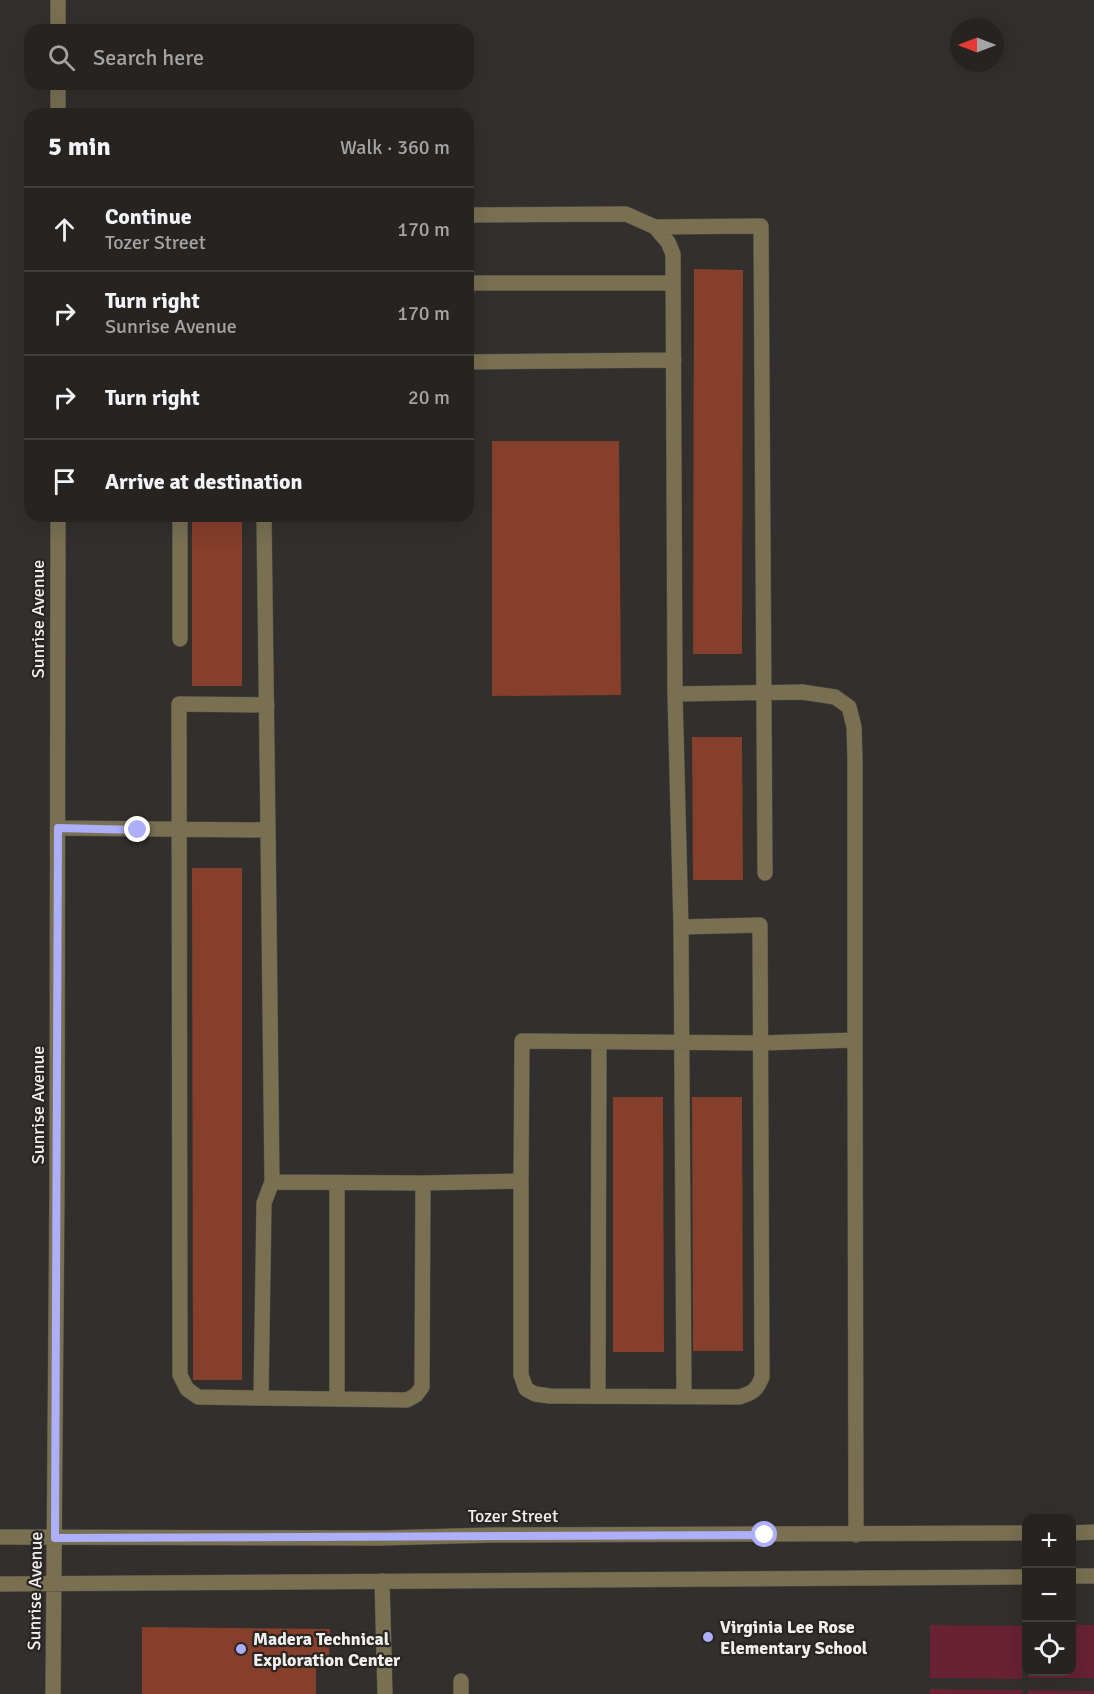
<!DOCTYPE html>
<html lang="en">
<head>
<meta charset="utf-8">
<style>
  :root { --surface:#262321; --page:#2e2b2a; --text:#f1f3f6; --muted:#a4a4a5; --line:#42403f }
  body { margin:0; font-family:Signika,sans-serif; background:var(--page); color:var(--text) }
  .controls { position:absolute; right:18px; bottom:18px; display:grid; overflow:hidden; border-radius:12px; box-shadow:0 6px 24px #0002 }
  .controls button { width:54px; height:54px; display:grid; place-items:center; padding:0; border:0; border-bottom:2px solid var(--line); background:var(--surface); color:var(--text); font:30px sans-serif }
  .compass { position:absolute; left:950px; top:18px; width:54px; height:54px; border-radius:50%; background:var(--surface); box-shadow:0 6px 24px #0002; rotate:270deg }
  .stop { position:absolute; width:18px; height:18px; margin:-14px; border:4px solid #adaffb; border-radius:50%; background:#fff }
  .stop.end { background:#adaffb; border-color:#fff; box-shadow:0 2px 6px #0008 }
  .list { margin:0; padding:0; list-style:none }
  h2 { display:flex; justify-content:space-between; align-items:center; height:78px; margin:0; padding:0 24px; font-size:26px }
  h2 small { font-size:20px; font-weight:400; color:var(--muted) }
  .list li { display:grid; grid-template-columns:39px 1fr auto; gap:18px; align-items:center; box-sizing:border-box; height:84px; padding:0 24px; border-top:2px solid var(--line) }
  .list b { display:block; font-size:22px; white-space:nowrap }
  .list p { margin:0; font-size:20px; white-space:nowrap; color:var(--muted) }
  .list em { font-size:20px; font-style:normal; color:var(--muted) }
  .icon { flex:none; width:33px; height:33px; fill:none; stroke:currentColor; stroke-width:2; stroke-linecap:round; stroke-linejoin:round }
  .map { position:relative; flex:none; width:1094px; height:1694px; overflow:hidden }
  .search { position:absolute; background:var(--surface); box-shadow:0 6px 24px #0002; left:24px; top:24px; width:450px; height:66px; display:flex; align-items:center; gap:15px; box-sizing:border-box; padding:0 21px; border-radius:18px; color:var(--muted); font-size:22px }
  .panel { position:absolute; background:var(--surface); box-shadow:0 6px 24px #0002; left:24px; top:108px; width:450px; height:414px; border-radius:18px }
  .map>svg:first-child { display:block }
  .green { fill:#682234 }
  .building { fill:#853f2b }
  .lines { fill:none; stroke-linecap:round; stroke-linejoin:round }
  .minor-casing { stroke:#4d4a47; stroke-width:16 }
  .minor { stroke:#797052; stroke-width:15 }
  .route { stroke:#adaffb; stroke-width:8 }
  .poi-dot { fill:#adaffb; stroke:#282523; stroke-width:2 }
  .labels { text-anchor:middle; dominant-baseline:central; stroke-width:4.5; stroke-linejoin:round; paint-order:stroke }
  .street-label { font-size:18px; fill:#f1efed; stroke:#282523 }
  .poi-label { font-size:18px; font-weight:bold; fill:#f1efed; stroke:#282523; text-anchor:start }
</style>
</head>
<body>
<div class="map">
<svg width="1094" height="1694" viewBox="0 0 1094 1694">
  <rect width="100%" height="100%" fill="#322f2c"/>
  <!-- green -->
  <path class="green" d="M930 1625 1022 1626V1679L930 1678Z
    M1072 1625H1094V1678H1028V1672H1072Z
    M930 1689 1022 1690V1694H930Z
    M1028 1690 1094 1691V1694H1028Z"/>
  <!-- building -->
  <path class="building" d="M694 269 743 270 742 654H693Z
    M492 441H619L621 695 492 696Z
    M192 516H242V686H192Z
    M692 737H742L743 880H693Z
    M192 868H242V1380H193Z
    M613 1097H663L664 1352H613Z
    M692 1097H742L743 1351H693Z
    M142 1627 330 1629 329 1660H316V1694H142Z"/>
  <g class="lines">
    <defs>
      <path id="minor" d="M58 30V0
        M58 114V84
        M468 215 626 214 655 227 668 242 673 254 675 694 802 692 835 697 849 707 854 727 855 761V1040
        M655 227 761 226 765 873
        M468 283H673
        M468 362 674 360
        M264 516 268 830
        M180 639V516
        M675 694 681 927 684 1397
        M58 828 268 830 272 1182 423 1183 521 1181 522 1041 760 1043 855 1040 856 1535
        M521 1181V1375L526 1389 535 1394 550 1396 739 1397C753 1393 757 1390 762 1377L760 925 681 927
        M272 1182 264 1203 261 1398 407 1400 416 1395 422 1387 423 1183
        M337 1183V1399
        M598 1396 599 1042
        M261 1398 198 1397 187 1389 180 1375 179 704 267 705
        M1072 1533 1094 1532
        M0 1537 381 1538 493 1535 1026 1533
        M1072 1576H1094
        M382 1581 385 1694
        M0 1584 1026 1577
        M461 1681V1694
        M53 1694 57 1191 58 516"/>
    </defs>
    <!-- minor casing -->
    <use href="#minor" class="minor-casing"/>
    <!-- minor -->
    <use href="#minor" class="minor"/>
  </g>
  <g class="lines">
    <!-- route -->
    <path class="route" d="M138 830 58 828 55 1538 765 1535"/>
  </g>
  <!-- markers -->
  <g class="poi-dot">
    <circle cx="708" cy="1637" r="6"/>
    <circle cx="241" cy="1649" r="6"/>
  </g>
  <g class="labels">
    <!-- street labels -->
    <g class="street-label">
      <text transform="translate(38 619) rotate(-90)">Sunrise Avenue</text>
      <text transform="translate(38 1105) rotate(-90)">Sunrise Avenue</text>
      <text x="513" y="1516">Tozer Street</text>
      <text transform="translate(35 1591) rotate(-89)">Sunrise Avenue</text>
    </g>
    <!-- poi labels -->
    <g class="poi-label">
      <text x="720" y="1627">Virginia Lee Rose<tspan x="720" dy="21">Elementary School</tspan></text>
      <text x="253" y="1639">Madera Technical<tspan x="253" dy="21">Exploration Center</tspan></text>
    </g>
  </g>
</svg>
<div class="controls">
<button>+</button>
<button>−</button>
<button><svg class="icon" aria-label="locate" viewBox="0 0 24 24"><circle cx="12" cy="12" r="6"/><path d="M12 2v4M12 18v4M2 12h4M18 12h4"/></svg></button>
</div>
<svg class="compass" viewBox="-18 -18 36 36"><path d="M0-13l5 13h-10z" fill="#e53935"/><path d="M0 13l5-13h-10z" fill="#a4a4a5"/></svg>
<div class="stop" style="left:765px;top:1535px"></div>
<div class="stop end" style="left:138px;top:830px"></div>
<div class="search"><svg class="icon" aria-label="search" viewBox="0 0 24 24"><circle cx="10" cy="10" r="6"/><path d="M15 15l6 6"/></svg>Search here</div>
<section class="panel">
<h2>5 min<small>Walk · 360 m</small></h2>
<ul class="list">
<li><svg class="icon" aria-label="ahead" viewBox="0 0 24 24"><path d="M12 20V5M6 11l6-6 6 6"/></svg><div><b>Continue</b><p>Tozer Street</p></div><em>170 m</em></li>
<li><svg class="icon" aria-label="right" viewBox="0 0 24 24"><path d="M7 20v-9h11M14 6l5 5-5 5"/></svg><div><b>Turn right</b><p>Sunrise Avenue</p></div><em>170 m</em></li>
<li><svg class="icon" aria-label="right" viewBox="0 0 24 24"><path d="M7 20v-9h11M14 6l5 5-5 5"/></svg><div><b>Turn right</b></div><em>20 m</em></li>
<li><svg class="icon" aria-label="arrive" viewBox="0 0 24 24"><path d="M6 21V4h12l-3 4 3 4H6"/></svg><div><b>Arrive at destination</b></div></li>
</ul>
</section>
</div>
</body>
</html>
